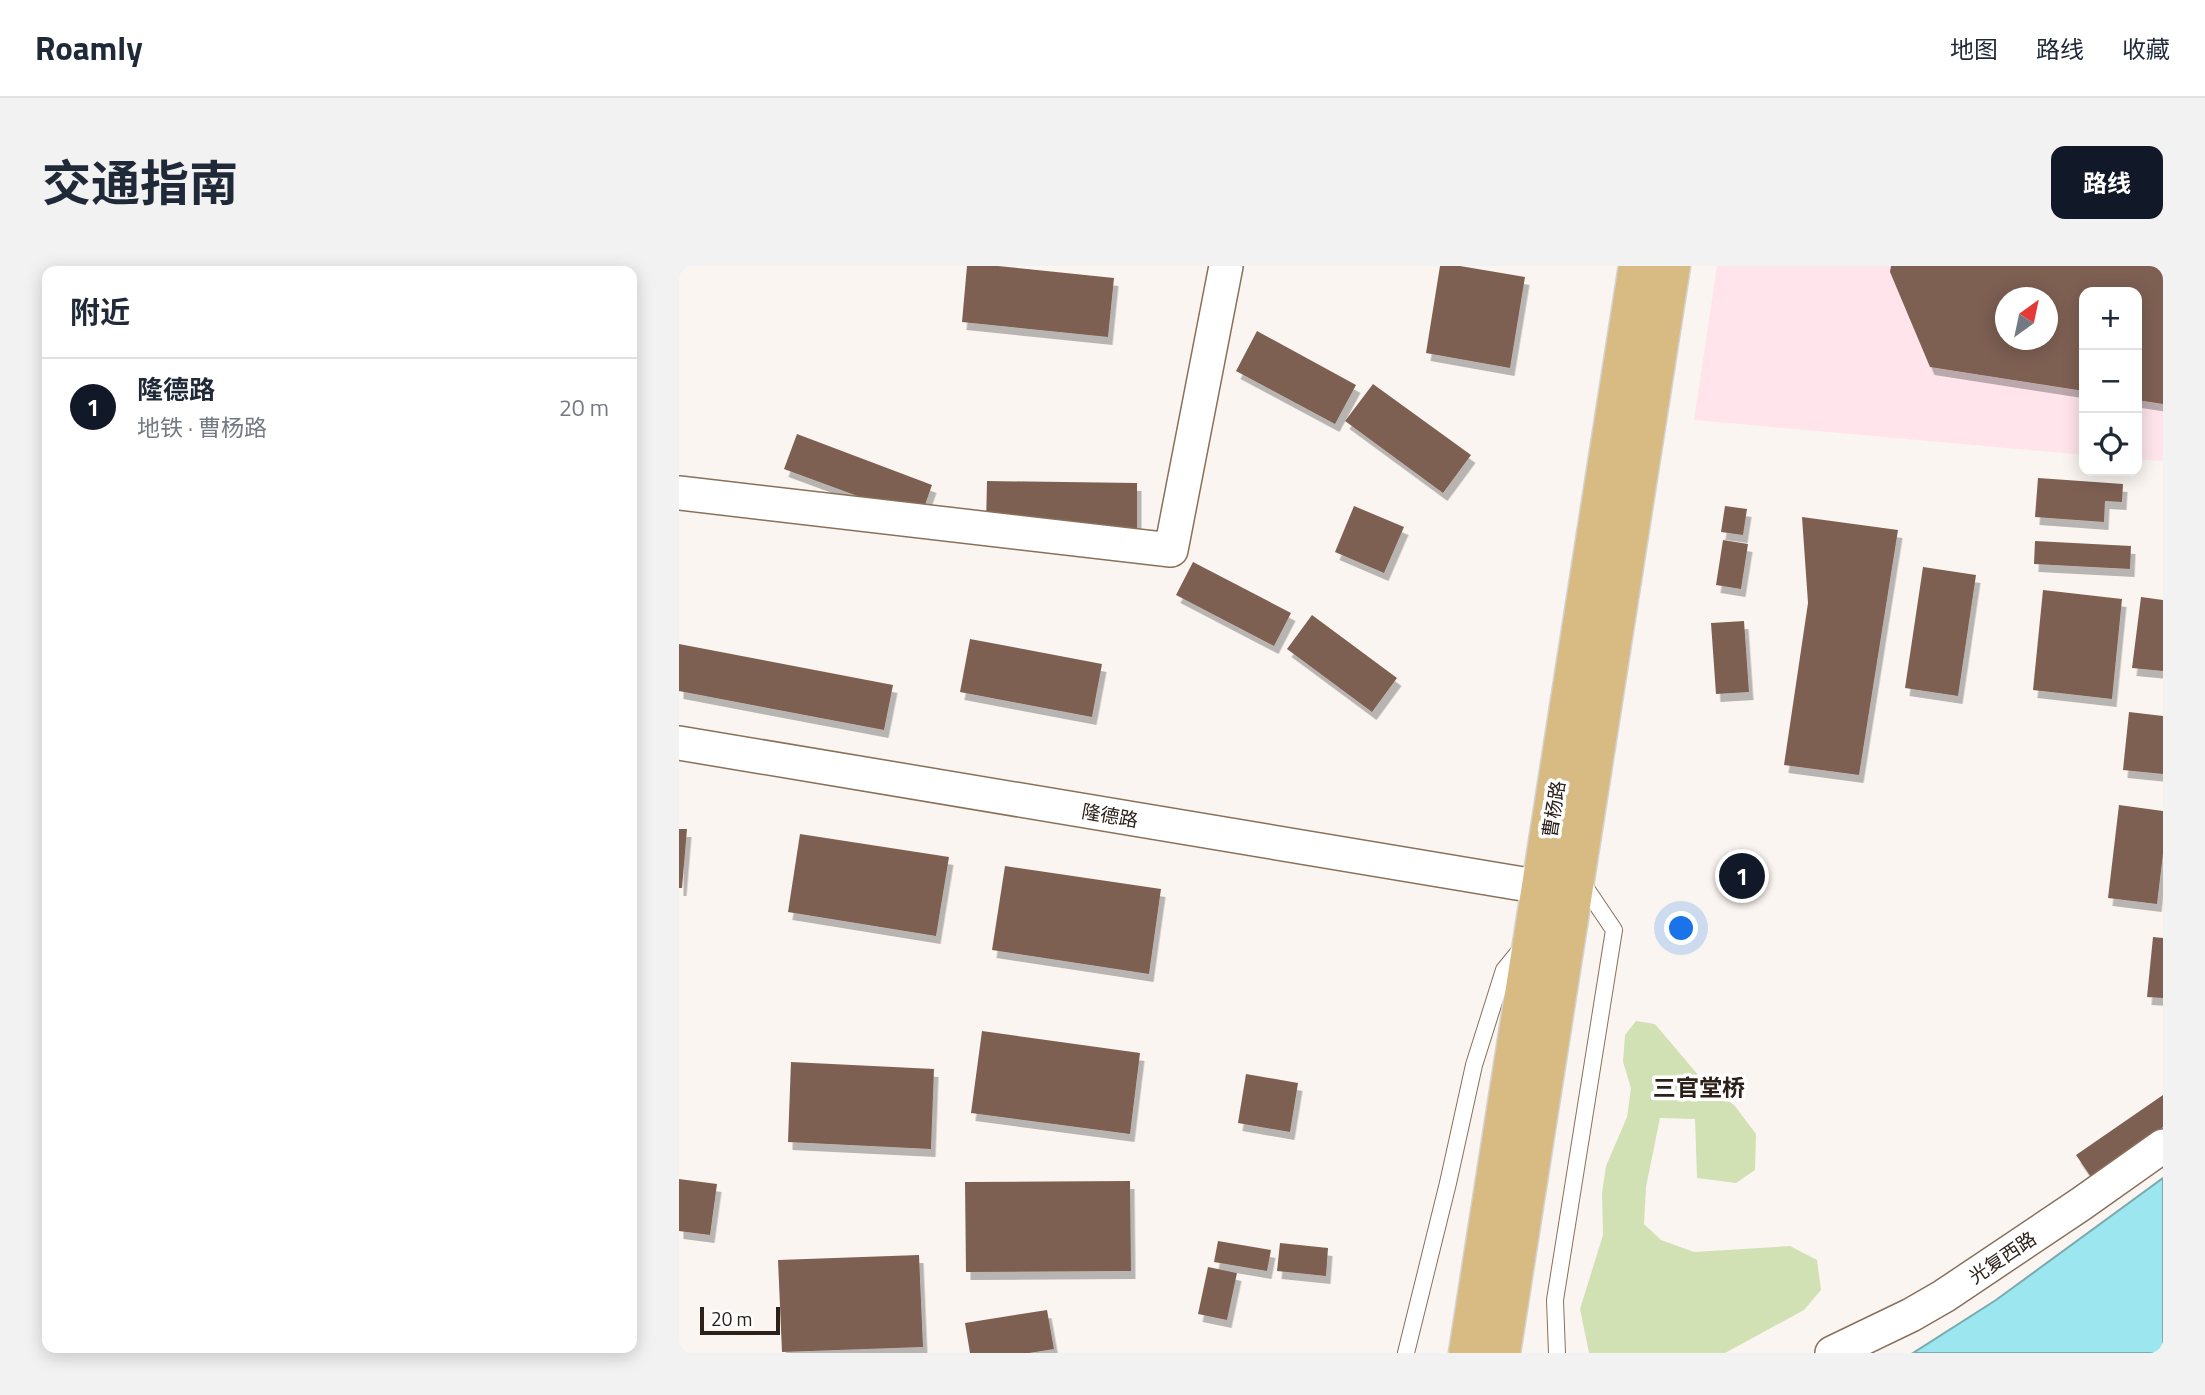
<!DOCTYPE html>
<html lang="zh">
<head>
<meta charset="utf-8">
<style>
  :root { --surface:#fff; --page:#f2f2f3; --text:#1f2937; --muted:#747a83; --line:#e0e1e3; --accent:#111827 }
  body { margin:0; font-family:"Titillium Web","Noto Sans SC",sans-serif; background:var(--page); color:var(--text) }
  .controls { position:absolute; right:21px; top:21px; display:grid; overflow:hidden; border-radius:14px; box-shadow:0 4px 18px #0003 }
  .controls button { width:63px; height:63px; display:grid; place-items:center; padding:0; border:0; border-bottom:2px solid var(--line); background:var(--surface); color:var(--text); font:35px sans-serif }
  .compass { position:absolute; left:1316px; top:21px; width:63px; height:63px; border-radius:50%; background:var(--surface); box-shadow:0 4px 18px #0003; rotate:33deg }
  .scale { position:absolute; left:21px; bottom:18px; width:80px; box-sizing:border-box; padding-left:7px; border:4px solid #2b2119; border-top:0; font-size:19px; line-height:24px; white-space:nowrap; color:#2b2119; -webkit-text-stroke:5px #fff; paint-order:stroke }
  .you { position:absolute; left:1003px; top:663px; width:24px; height:24px; margin:-18px; border:5px solid #fff; border-radius:50%; background:#1a73e8; box-shadow:0 0 0 10px #1a73e833 }
  .badge { display:grid; place-items:center; width:46px; height:46px; border-radius:50%; background:var(--accent); color:#fff; font-size:23px; font-weight:700 }
  .pin { position:absolute; translate:-50% -50%; border:4px solid #fff; box-shadow:0 2px 7px #0006 }
  .list { margin:0; padding:0; list-style:none }
  h2 { display:flex; justify-content:space-between; align-items:center; height:91px; margin:0; padding:0 28px; font-size:30px }
  h2 small { font-size:23px; font-weight:400; color:var(--muted) }
  .list li { display:grid; grid-template-columns:46px 1fr auto; gap:21px; align-items:center; box-sizing:border-box; height:98px; padding:0 28px; border-top:2px solid var(--line) }
  .list b { display:block; font-size:26px; white-space:nowrap }
  .list p { margin:0; font-size:23px; white-space:nowrap; color:var(--muted) }
  .list em { font-size:23px; font-style:normal; color:var(--muted) }
  .icon { flex:none; width:38px; height:38px; fill:none; stroke:currentColor; stroke-width:2; stroke-linecap:round; stroke-linejoin:round }
  .map { position:relative; flex:none; width:1484px; height:1087px; overflow:hidden; border-radius:14px }
  header { display:flex; align-items:center; gap:42px; box-sizing:border-box; height:98px; padding:0 35px; background:var(--surface); border-bottom:2px solid var(--line) }
  header strong { font-size:33px }
  nav { display:flex; gap:38px; margin-inline-start:auto; font-size:24px }
  .intro { display:flex; align-items:center; justify-content:space-between; box-sizing:border-box; height:168px; padding:0 42px }
  h1 { margin:0; font-size:49px }
  .button { padding:18px 32px; border-radius:14px; background:var(--accent); color:#fff; font-size:24px; font-weight:700 }
  main { display:flex; gap:42px; padding:0 42px }
  aside { flex:1; background:var(--surface); border-radius:14px; box-shadow:0 4px 18px #0003 }
  .map>svg:first-child { display:block }
  .industrial { fill:#ffe5eb; fill-rule:evenodd }
  .green { fill:#d1e1b4 }
  .water { fill:#9be6ef; stroke:#79abaf; stroke-width:2 }
  .building { fill:#7e6152; fill-rule:evenodd; filter:url(#shadow) }
  .lines { fill:none; stroke-linecap:round; stroke-linejoin:round }
  .service-casing { stroke:#88705b; stroke-width:18 }
  .minor-casing { stroke:#88705b; stroke-width:36 }
  .primary-casing { stroke:#d5d3d1; stroke-width:41 }
  .service { stroke:#fff; stroke-width:16 }
  .minor { stroke:#fff; stroke-width:33 }
  .primary { stroke:#d8bb83; stroke-width:38 }
  .labels { text-anchor:middle; dominant-baseline:central; stroke-width:7; stroke-linejoin:round; paint-order:stroke }
  .street-label { font-size:19px; fill:#2b2119; stroke:#fff }
  .quarter-label { font-size:23px; font-weight:bold; fill:#2b2119; stroke:#fff }
</style>
</head>
<body>
<header>
<strong>Roamly</strong>
<nav><a>地图</a><a>路线</a><a>收藏</a></nav>
</header>
<div class="intro"><h1>交通指南</h1><a class="button">路线</a></div>
<main>
<aside>
<h2>附近<small></small></h2>
<ul class="list">
<li><span class="badge">1</span><div><b>隆德路</b><p>地铁 · 曹杨路</p></div><em>20 m</em></li>
</ul>
</aside>
<div class="map">
<svg width="1484" height="1087" viewBox="0 0 1484 1087">
  <defs>
    <filter id="shadow"><feDropShadow dx="4.5" dy="8" stdDeviation="0" flood-color="#0004"/></filter>
  </defs>
  <rect width="100%" height="100%" fill="#fbf5f1"/>
  <!-- industrial -->
  <path class="industrial" d="M1038 0H1484V195L1458 193V26H1405V189L1015 154ZM1326 32H1368V74H1326Z"/>
  <!-- green -->
  <path class="green" d="M957 755 976 758 1025 816 1056 840 1077 868 1076 904 1057 917 1018 912 1016 853 981 852 967 921 965 958 982 974 1015 986 1111 980 1138 994 1142 1024 1125 1044 1046 1087H910L901 1043 924 969 923 927 927 900 948 851 952 822 944 796 946 769Z"/>
  <!-- water -->
  <path class="water" d="M1484 912V1087H1234L1317 1034Z"/>
  <!-- building -->
  <path class="building" d="M288 0H319L435 12 429 71 283 56Z
    M761 0H781L846 11 831 102 747 87Z
    M1212 0H1484V138L1458 134V26H1405V125L1251 101 1211 6ZM1326 32H1368V74H1326Z
    M578 65 677 119 656 158 557 105Z
    M694 118 792 189 764 227 666 155Z
    M118 168 253 219 241 253 105 203Z
    M1359 212 1444 218 1443 236 1426 235 1425 256 1356 251Z
    M308 215 458 217V262L307 259Z
    M675 240 725 261 705 307 656 286Z
    M1046 240 1068 243 1064 269 1042 266Z
    M1123 251 1219 264 1180 509 1105 499 1129 337Z
    M1044 274 1069 278 1062 323 1037 319Z
    M1356 275 1452 280 1451 303 1355 298Z
    M514 296 612 347 595 380 497 329Z
    M1244 301 1297 309 1279 430 1226 422Z
    M1364 324 1443 333 1433 433 1354 424Z
    M1462 331 1484 334V405L1453 402Z
    M633 349 718 412 693 446 608 383Z
    M1065 355 1070 426 1037 428 1032 357Z
    M291 373 423 398 413 451 281 426Z
    M0 378 214 419 205 464 0 425Z
    M1450 446 1484 450V508L1444 504Z
    M1440 539 1484 545V588L1478 638 1429 632Z
    M0 563H8L3 622H0Z
    M121 568 270 591 257 670 109 646Z
    M326 600 482 623 470 708 313 684Z
    M1474 671 1484 672V732L1468 731Z
    M303 765 461 787 451 868 292 847Z
    M112 796 255 803 252 883 109 876Z
    M567 808 619 817 611 866 559 857Z
    M1484 829V861L1412 911 1397 889Z
    M0 913 38 918 31 969 0 965Z
    M451 915 452 1005 287 1006 286 916Z
    M539 975 592 984 588 1005 535 996Z
    M601 977 649 982 647 1010 598 1005Z
    M240 989 244 1081 103 1086 99 994Z
    M529 1001 558 1007 548 1054 519 1048Z
    M368 1044 375 1083 350 1087H291L286 1057Z"/>
  <g class="lines">
    <defs>
      <path id="service" d="M727 1087 769 917 795 799 825 704 843 682
        M878 1087 876 1034 935 664 902 615"/>
      <path id="minor" d="M0 227 492 284 547 0
        M0 477 862 621
        M1153 1087 1232 1049 1265 1030 1402 938 1484 880"/>
      <path id="primary" d="M789 1087 959 0
        M822 1087 992 0"/>
    </defs>
    <!-- service casing -->
    <use href="#service" class="service-casing"/>
    <!-- minor casing -->
    <use href="#minor" class="minor-casing"/>
    <!-- primary casing -->
    <use href="#primary" class="primary-casing"/>
    <!-- service -->
    <use href="#service" class="service"/>
    <!-- minor -->
    <use href="#minor" class="minor"/>
    <!-- primary -->
    <use href="#primary" class="primary"/>
  </g>
  <g class="labels">
    <!-- street labels -->
    <g class="street-label">
      <text transform="translate(874 543) rotate(-81)">曹杨路</text>
      <text transform="translate(431 549) rotate(10)">隆德路</text>
      <text transform="translate(1323 991) rotate(-34)">光复西路</text>
    </g>
    <!-- quarter labels -->
    <g class="quarter-label">
      <text x="1020" y="821">三官堂桥</text>
    </g>
  </g>
</svg>
<div class="controls">
<button>+</button>
<button>−</button>
<button><svg class="icon" aria-label="locate" viewBox="0 0 24 24"><circle cx="12" cy="12" r="6"/><path d="M12 2v4M12 18v4M2 12h4M18 12h4"/></svg></button>
</div>
<svg class="compass" viewBox="-18 -18 36 36"><path d="M0-13l5 13h-10z" fill="#e53935"/><path d="M0 13l5-13h-10z" fill="#747a83"/></svg>
<div class="scale">20 m</div>
<div class="you"></div>
<div class="pin badge" style="left:1063px;top:610px">1</div>
</div>
</main>
</body>
</html>
